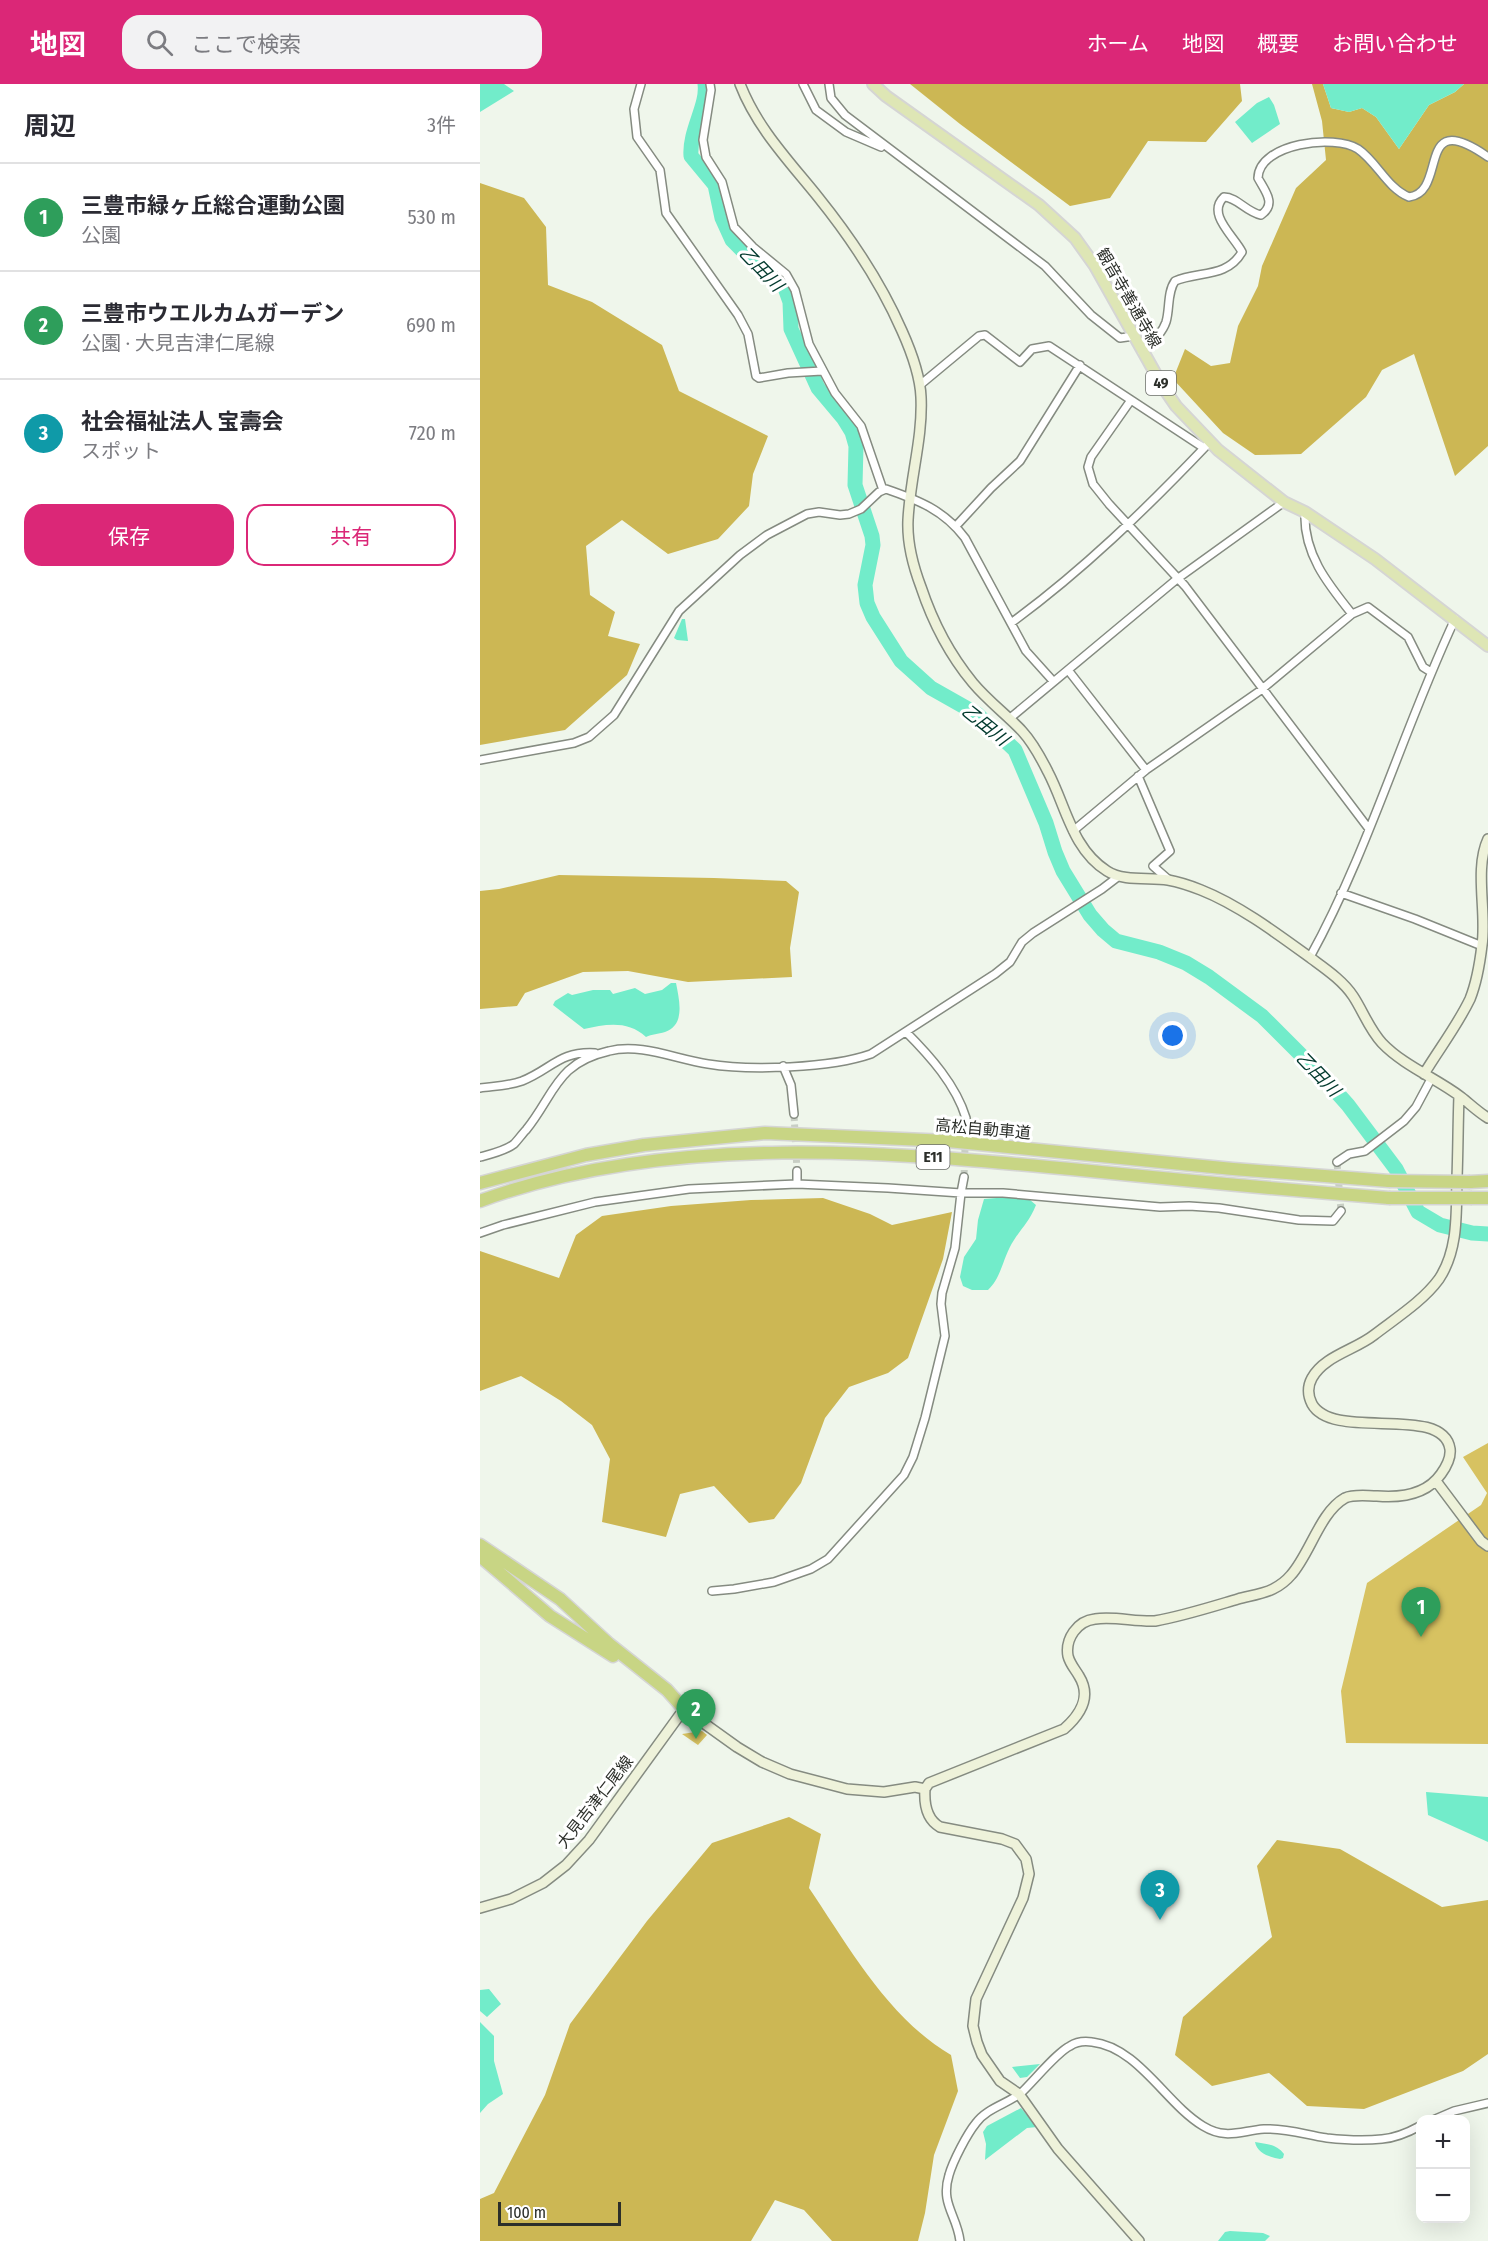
<!DOCTYPE html>
<html lang="ja">
<head>
<meta charset="utf-8">
<style>
  :root { --surface:#fff; --page:#f2f2f3; --text:#2b2b33; --muted:#7c7c81; --line:#e1e1e2; --accent:#db2777 }
  body { margin:0; font-family:"Fira Sans Condensed","Noto Sans JP",sans-serif; background:var(--page); color:var(--text) }
  .controls { position:absolute; right:18px; bottom:18px; display:grid; overflow:hidden; border-radius:12px; box-shadow:0 6px 24px #0002 }
  .controls button { width:54px; height:54px; display:grid; place-items:center; padding:0; border:0; border-bottom:2px solid var(--line); background:var(--surface); color:var(--text); font:30px sans-serif }
  .scale { position:absolute; left:18px; bottom:15px; width:123px; box-sizing:border-box; padding-left:6px; border:3px solid #2c2f2a; border-top:0; font-size:16px; line-height:21px; white-space:nowrap; color:#2c2f2a; -webkit-text-stroke:4px #fff; paint-order:stroke }
  .you { position:absolute; left:693px; top:952px; width:21px; height:21px; margin:-15px; border:4px solid #fff; border-radius:50%; background:#1a73e8; box-shadow:0 0 0 9px #1a73e833 }
  .badge { display:grid; place-items:center; width:39px; height:39px; border-radius:50%; background:var(--accent); color:#fff; font-size:20px; font-weight:700 }
  .pin { position:absolute; translate:-50% -50px; filter:drop-shadow(0 2px 3px #0008) }
  .pin::after { content:''; position:absolute; top:32px; width:21px; height:18px; background:inherit; clip-path:polygon(0 0,100% 0,50% 100%) }
  .list { margin:0; padding:0; list-style:none }
  h2 { display:flex; justify-content:space-between; align-items:center; height:78px; margin:0; padding:0 24px; font-size:26px }
  h2 small { font-size:20px; font-weight:400; color:var(--muted) }
  .list li { display:grid; grid-template-columns:39px 1fr auto; gap:18px; align-items:center; box-sizing:border-box; height:108px; padding:0 24px; border-top:2px solid var(--line) }
  .list b { display:block; font-size:22px; white-space:nowrap }
  .list p { margin:0; font-size:20px; white-space:nowrap; color:var(--muted) }
  .list em { font-size:20px; font-style:normal; color:var(--muted) }
  .actions { display:flex; gap:12px; padding:18px 24px }
  .actions a { flex:1; padding:14px 0; border:2px solid var(--accent); border-radius:18px; text-align:center; font-size:21px; color:var(--accent) }
  .actions .main { background:var(--accent); color:#fff }
  .icon { flex:none; width:33px; height:33px; fill:none; stroke:currentColor; stroke-width:2; stroke-linecap:round; stroke-linejoin:round }
  .map { position:relative; flex:none; width:1008px; height:2157px; overflow:hidden }
  header { display:flex; align-items:center; gap:36px; box-sizing:border-box; height:84px; padding:0 30px; background:var(--accent); color:#fff }
  header strong { font-size:28px }
  nav { display:flex; gap:33px; margin-inline-start:auto; font-size:21px }
  .search { width:420px; height:54px; background:var(--page); display:flex; align-items:center; gap:15px; box-sizing:border-box; padding:0 21px; border-radius:18px; color:var(--muted); font-size:22px }
  main { display:flex }
  aside { flex:1; background:var(--surface) }
  .map>svg:first-child { display:block }
  .green { fill:#d7c261 }
  .forest { fill:#ccb754 }
  .water { fill:#72ecca }
  .lines { fill:none; stroke-linecap:round; stroke-linejoin:round }
  .river { stroke:#72ecca; stroke-width:15 }
  .street-tunnel { stroke:#c8cec4; stroke-width:7; stroke-dasharray:7 3.5; stroke-linecap:butt }
  .street-casing { stroke:#858b81; stroke-width:10 }
  .secondary-casing { stroke:#858b81; stroke-width:12 }
  .primary-casing { stroke:#d5d5d4; stroke-width:14 }
  .highway-casing { stroke:#d5d5d4; stroke-width:15 }
  .street { stroke:#fff; stroke-width:7 }
  .secondary { stroke:#eef2da; stroke-width:9 }
  .primary { stroke:#dee6b5; stroke-width:10 }
  .highway { stroke:#c8d584; stroke-width:12 }
  .highway-bridge-casing { stroke:#d5d5d4; stroke-width:15; stroke-linecap:butt }
  .highway-bridge { stroke:#c8d584; stroke-width:12 }
  .labels { text-anchor:middle; dominant-baseline:central; stroke-width:6; stroke-linejoin:round; paint-order:stroke }
  .shield { fill:#fff; stroke:#6b6d6a; stroke-width:1.5 }
  .shield-label { font-size:15px; font-weight:bold; fill:#2c2f2a }
  .street-label { font-size:16px; fill:#2c2f2a; stroke:#fff }
  .water-label { font-size:18px; font-style:italic; fill:#00392d; stroke:#fff }
</style>
</head>
<body>
<header>
<strong>地図</strong>
<div class="search"><svg class="icon" aria-label="search" viewBox="0 0 24 24"><circle cx="10" cy="10" r="6"/><path d="M15 15l6 6"/></svg>ここで検索</div>
<nav><a>ホーム</a><a>地図</a><a>概要</a><a>お問い合わせ</a></nav>
</header>
<main>
<aside>
<h2>周辺<small>3件</small></h2>
<ul class="list">
<li><span class="badge" style="background:#2e9e5b">1</span><div><b>三豊市緑ヶ丘総合運動公園</b><p>公園</p></div><em>530 m</em></li>
<li><span class="badge" style="background:#2e9e5b">2</span><div><b>三豊市ウエルカムガーデン</b><p>公園 · 大見吉津仁尾線</p></div><em>690 m</em></li>
<li><span class="badge" style="background:#0f9aa8">3</span><div><b>社会福祉法人 宝壽会</b><p>スポット</p></div><em>720 m</em></li>
</ul>
<div class="actions"><a class="main">保存</a><a>共有</a></div>
</aside>
<div class="map">
<svg width="1008" height="2157" viewBox="0 0 1008 2157">
  <rect width="100%" height="100%" fill="#eff6eb"/>
  <!-- green -->
  <path class="green" d="M1008 1359V1660L866 1659 861 1607 887 1499 1001 1421 1007 1409 983 1373Z
    M222 1647 227 1651 218 1661 202 1650Z"/>
  <!-- forest -->
  <path class="forest" d="M430 0H760L762 17 726 58 668 57 630 114 590 122 480 40Z
    M832 0H843L851 24 869 28 882 24 896 33 919 65 949 21 975 8 984 0H1008V362L975 392 934 270 902 286 886 313 821 370 775 371 743 349 693 295 705 265 731 282 750 279 758 242 778 202 782 182 816 104 846 76 842 37Z
    M0 99 44 114 66 143 68 201 112 218 182 261 199 307 288 352 273 390 269 422 238 455 188 470 142 436 106 462 110 511 135 528 128 552 160 560 147 591 85 646 0 661Z
    M79 791 234 794 306 797 319 808 310 864 312 893 208 898 148 887 103 888 45 909 37 922 0 925V807L19 805Z
    M343 1114 390 1130 412 1141 472 1128 463 1175 428 1274 408 1289 369 1303 345 1334 321 1399 294 1435 269 1439 234 1402 200 1410 186 1453 122 1438 130 1375 112 1341 81 1317 41 1292 0 1307V1167L79 1194 96 1151 122 1132 191 1122 271 1116Z
    M309 1733 341 1750 329 1804C369 1863 408 1934 471 1971L478 2007 454 2071 445 2129 438 2157H352L324 2126 295 2116 271 2157H0V2115L14 2109 65 2011 90 1940 167 1837 232 1759Z
    M797 1756 860 1765 962 1823 1008 1816V1970L983 1987 884 2025 827 2022 789 1989 732 2002 695 1971 703 1933 792 1853 777 1782Z"/>
  <!-- water -->
  <path class="water" d="M0 0H24L34 7 0 28Z
    M843 0H984L975 8 949 21 919 65 896 33 882 24 869 28 851 24Z
    M789 13 794 21 800 40 772 59 755 38 777 19Z
    M202 535H205L208 557 197 556 194 554Z
    M191 899H196C199 915 206 941 185 948 178 950 172 950 166 953 148 936 126 940 104 945L73 921 75 917 88 909 92 911 113 906H130L133 910 155 904 165 910 182 906Z
    M529 1113 550 1116 556 1121C549 1138 543 1142 534 1156 523 1172 522 1193 508 1206H492L483 1202 480 1193 484 1173 496 1155 498 1136 504 1115Z
    M946 1708 1008 1713V1758L948 1731Z
    M9 1905 21 1920 7 1933 0 1927V1906Z
    M0 1938 14 1952V1977L23 2010 8 2020 0 2029Z
    M560 1980 547 1993 540 1994 532 1983Z
    M541 2024 557 2043 547 2044 505 2076 506 2060 503 2048 507 2042Z
    M775 2058C786 2060 797 2060 804 2070L803 2074 800 2075C789 2073 777 2069 775 2058Z
    M750 2147 783 2149 790 2152 785 2157H738L745 2148Z"/>
  <g class="lines">
    <!-- river -->
    <path class="river" d="M225 0C228 21 209 47 211 72L235 101 242 134 252 156 277 181 295 193 305 204 310 218 311 245 338 304 364 335 372 348 376 362 375 401 392 452 393 461 385 501 387 519 393 533 421 577 451 604 497 630 535 666 566 739 575 768 583 787 610 831 623 846 636 857 679 868 706 879 729 893 782 932 843 993 868 1021 916 1085 938 1128 960 1141 992 1149 1008 1150"/>
    <!-- street-tunnel -->
    <path class="street-tunnel" d="M314 1030 317 1087
      M857 1078 861 1127
      M484 1093 486 1034"/>
    <defs>
      <path id="street" d="M161 0 154 25 157 53 180 86 186 129 258 231 268 250 276 292 279 294 308 289 342 287
        M230 0 231 6 223 56 226 73 242 98 254 143 273 163 306 190 315 206 329 260 355 309 381 342 403 406
        M323 0 336 26 366 48 401 63
        M349 0 351 14 365 31 565 182 611 231 640 254 654 252
        M662 268C671 259 682 250 686 238 690 225 687 208 695 197 719 187 747 194 762 168 754 152 726 130 744 113 757 113 766 128 781 131 797 120 785 107 778 94 779 59 855 50 878 65 897 78 907 104 929 113 969 108 934 21 1008 73
        M440 301 499 252 505 251 540 278 552 265 569 262 724 364
        M651 316 611 373 608 383 613 400 629 420 705 502 889 745
        M825 428C823 469 847 499 872 530
        M476 442 511 404 540 377 600 281
        M531 539C602 487 665 426 726 362
        M588 586 666 686
        M529 635 697 495 804 418
        M0 676 94 659 109 653 134 631 199 527 260 471 287 451 327 430 339 428 360 431 369 430 381 425 399 408 406 405C438 416 464 426 485 454L546 567 573 597
        M658 692 690 767 673 782 689 796
        M593 747 666 686 781 606 872 530 888 523 928 553 943 583 951 588
        M861 809 935 835 1002 862
        M830 873C889 766 923 646 975 535
        M426 948C450 972 476 1001 486 1034
        M303 982 311 1001 314 1030
        M0 1004C14 1002 28 1002 42 997 72 985 79 967 115 969
        M0 1073C11 1070 25 1067 34 1060 38 1056 42 1050 46 1046 75 1010 76 979 129 967 161 959 195 975 228 980 270 987 351 984 391 970L515 890 530 878 542 858 553 849 622 805 639 792
        M857 1078 869 1070 885 1067 924 1037 936 1023 951 995
        M317 1087V1100
        M0 1149 23 1141 115 1118 209 1105 317 1100 408 1104 481 1109H523L680 1123 709 1122 739 1124 819 1136 853 1137 861 1127
        M232 1507 254 1505 294 1498 331 1485 348 1475 424 1391 433 1373 445 1334 465 1252 461 1220 462 1209 475 1164 481 1109 484 1093
        M953 2036 974 2027 1008 2019
        M480 2157C477 2131 460 2120 469 2091 473 2077 487 2050 496 2039 507 2024 527 2020 541 2009 553 1998 577 1968 590 1962 596 1958 605 1957 612 1958 658 1963 686 2020 723 2042 746 2056 760 2047 784 2045 807 2044 826 2051 847 2054 865 2056 885 2057 902 2055 916 2054 929 2048 940 2042"/>
      <path id="secondary" d="M260 0C277 44 309 77 338 113 371 154 401 199 422 247 431 267 440 291 441 313 443 354 430 394 428 436 427 458 433 482 441 503 453 539 469 570 493 599 508 617 527 631 542 647 553 659 561 674 568 688 586 722 592 765 627 787 644 798 669 793 688 796 699 798 711 802 721 806 759 821 799 851 832 875 847 886 863 897 873 912 883 927 889 945 902 959 924 982 956 994 981 1013 990 1020 998 1028 1008 1034
        M944 990C959 965 977 942 990 915 996 900 1000 878 1002 861 1007 829 994 785 1008 755
        M956 1397 1001 1457 1008 1462
        M0 1824 31 1815 63 1799 86 1781 109 1756 204 1625 257 1663 282 1678 310 1690 367 1705 404 1708 435 1703 445 1705
        M659 2157 578 2065 539 2010 520 1997 502 1971 497 1958 493 1942 496 1915 543 1814 549 1790 546 1775 535 1760 522 1755 460 1743C446 1735 444 1720 445 1705L449 1699 584 1645C600 1631 612 1613 599 1592 595 1585 590 1580 588 1572 585 1555 597 1537 615 1535 634 1532 655 1538 675 1537 703 1532 731 1523 758 1515 769 1512 783 1510 793 1505 799 1502 806 1497 811 1491 830 1470 840 1428 865 1414 874 1410 887 1412 897 1412 921 1414 947 1410 961 1390 966 1383 971 1373 970 1365 963 1319 853 1358 832 1320 828 1312 827 1303 832 1294 844 1272 875 1266 894 1251 916 1234 943 1217 959 1195 979 1165 976 1127 977 1094 978 1066 978 1039 979 1012"/>
      <path id="primary" d="M393 0 406 12 559 121 595 154 615 182 683 303 696 322 738 366 804 418 825 428 895 475 1008 562"/>
      <path id="highway" d="M990 1098 1008 1097
        M0 1099 106 1071 164 1061 285 1049 468 1057 753 1085 909 1097
        M992 1114H1008
        M0 1117C189 1047 414 1068 611 1087 710 1097 810 1106 909 1114
        M0 1461 80 1515 129 1560 187 1606 204 1625
        M0 1472 70 1532 133 1572"/>
    </defs>
    <!-- street casing -->
    <use href="#street" class="street-casing"/>
    <!-- secondary casing -->
    <use href="#secondary" class="secondary-casing"/>
    <!-- primary casing -->
    <use href="#primary" class="primary-casing"/>
    <!-- highway casing -->
    <use href="#highway" class="highway-casing"/>
    <!-- street -->
    <use href="#street" class="street"/>
    <!-- secondary -->
    <use href="#secondary" class="secondary"/>
    <!-- primary -->
    <use href="#primary" class="primary"/>
    <!-- highway -->
    <use href="#highway" class="highway"/>
    <defs>
      <path id="highway-bridge" d="M909 1097 990 1098
        M909 1114H992"/>
    </defs>
    <!-- highway-bridge casing -->
    <use href="#highway-bridge" class="highway-bridge-casing"/>
    <!-- highway-bridge -->
    <use href="#highway-bridge" class="highway-bridge"/>
  </g>
  <g class="labels">
    <!-- shield labels -->
    <g class="shield">
      <rect x="666" y="287" width="30" height="24" rx="4.5"/>
      <rect x="436.5" y="1061" width="33" height="24" rx="4.5"/>
    </g>
    <g class="shield-label">
      <text x="681" y="299">49</text>
      <text x="453" y="1073">E11</text>
    </g>
    <!-- street labels -->
    <g class="street-label">
      <text transform="translate(649 214) rotate(60)">観音寺善通寺線</text>
      <text transform="translate(503 1045) rotate(5)">高松自動車道</text>
      <text transform="translate(115 1718) rotate(-52)">大見吉津仁尾線</text>
    </g>
    <!-- water labels -->
    <g class="water-label">
      <text transform="translate(281 185) rotate(46)">乙田川</text>
      <text transform="translate(505 641) rotate(39)">乙田川</text>
      <text transform="translate(838 990) rotate(46)">乙田川</text>
    </g>
  </g>
</svg>
<div class="controls">
<button>+</button>
<button>−</button>
</div>
<div class="scale">100 m</div>
<div class="you"></div>
<div class="pin badge" style="left:941px;top:1553px;background:#2e9e5b">1</div>
<div class="pin badge" style="left:216px;top:1655px;background:#2e9e5b">2</div>
<div class="pin badge" style="left:680px;top:1836px;background:#0f9aa8">3</div>
</div>
</main>
</body>
</html>
